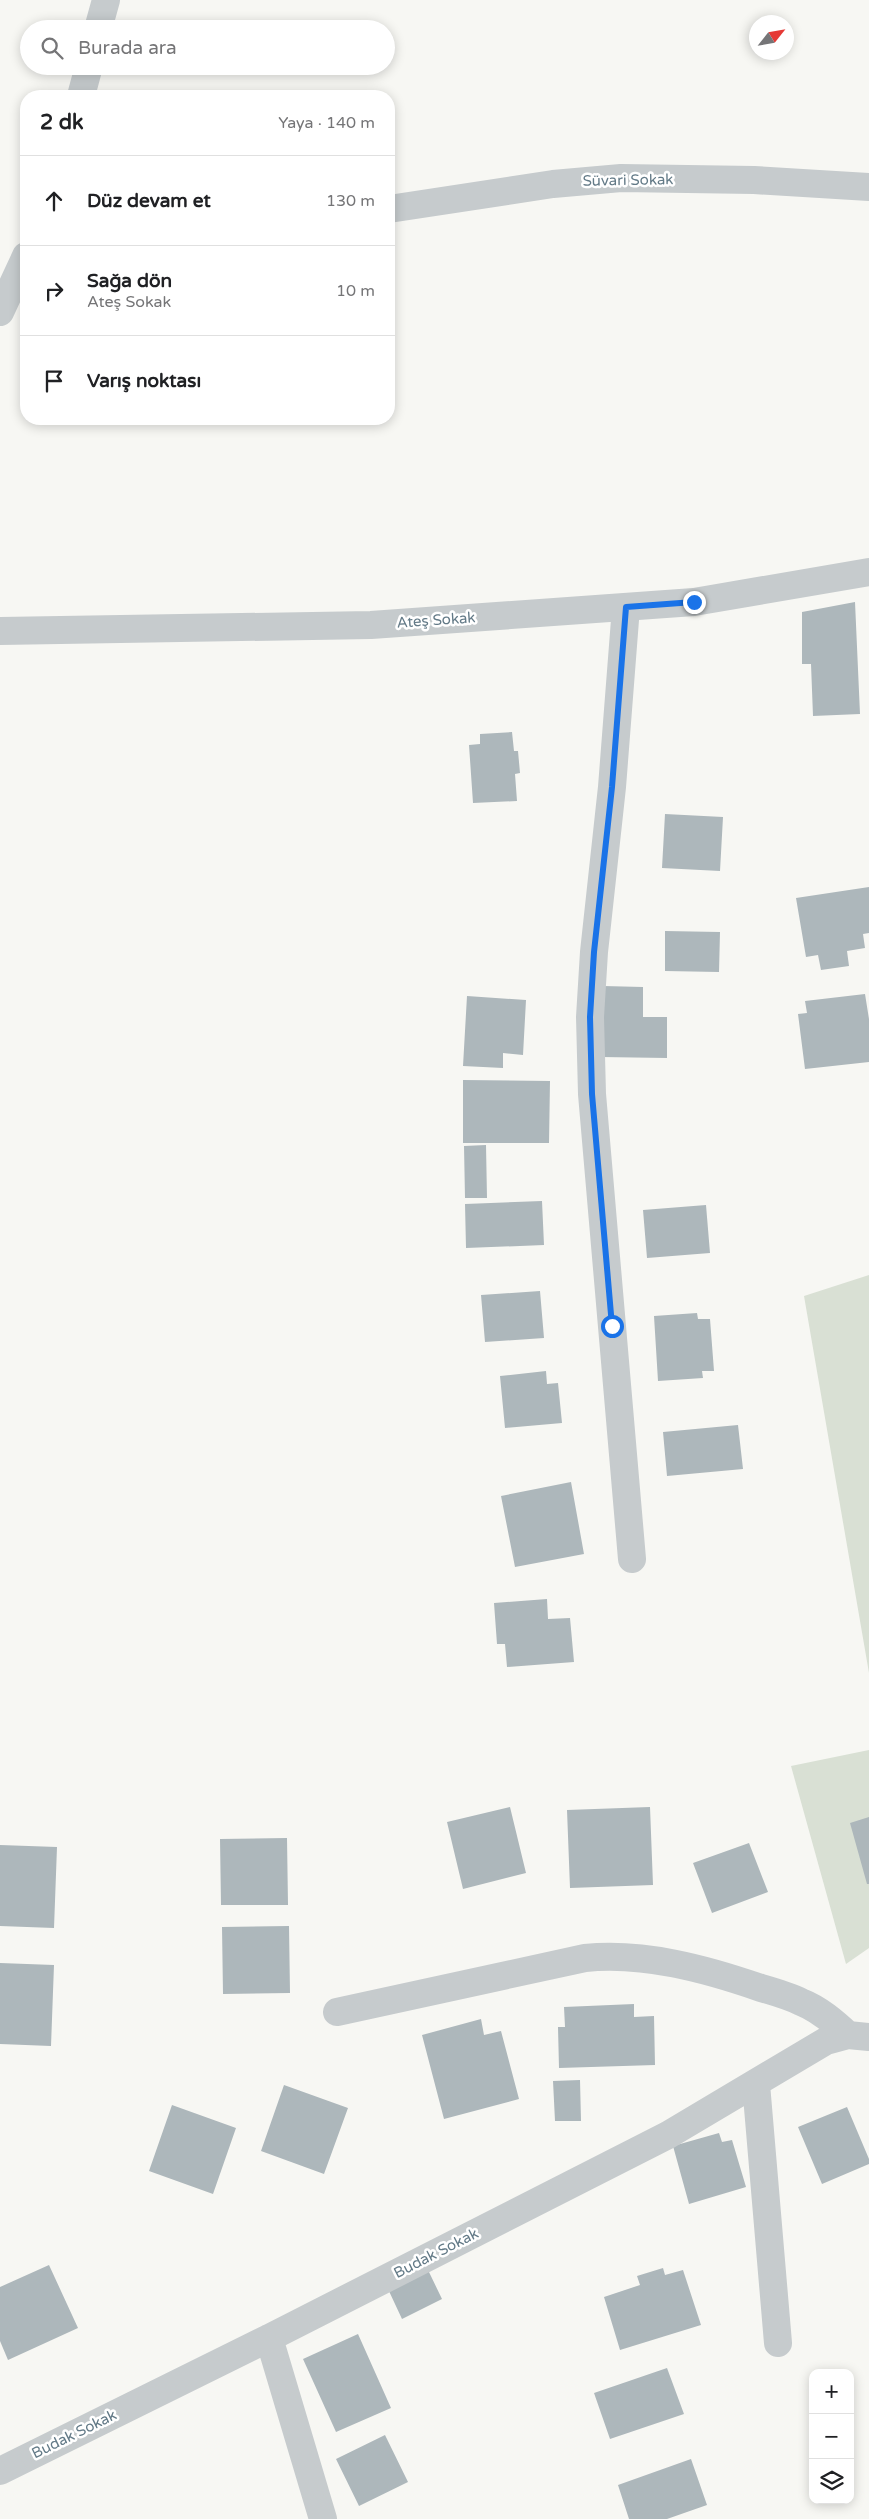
<!DOCTYPE html>
<html lang="tr">
<head>
<meta charset="utf-8">
<style>
  :root { --surface:#fff; --page:#f2f2f2; --text:#202124; --muted:#757577; --line:#e0e0e0 }
  body { margin:0; font-family:"Varela Round",sans-serif; background:var(--page); color:var(--text) }
  .controls { position:absolute; right:15px; bottom:15px; display:grid; overflow:hidden; border-radius:10px; box-shadow:0 2px 12px #0003 }
  .controls button { width:45px; height:45px; display:grid; place-items:center; padding:0; border:0; border-bottom:1px solid var(--line); background:var(--surface); color:var(--text); font:25px sans-serif }
  .compass { position:absolute; left:749px; top:15px; width:45px; height:45px; border-radius:50%; background:var(--surface); box-shadow:0 2px 12px #0003; rotate:59deg }
  .stop { position:absolute; width:15px; height:15px; margin:-11px; border:4px solid #1a73e8; border-radius:50%; background:#fff }
  .stop.end { background:#1a73e8; border-color:#fff; box-shadow:0 1px 5px #0008 }
  .list { margin:0; padding:0; list-style:none }
  h2 { display:flex; justify-content:space-between; align-items:center; height:65px; margin:0; padding:0 20px; font-size:21px }
  h2 small { font-size:16px; font-weight:400; color:var(--muted) }
  .list li { display:grid; grid-template-columns:32px 1fr auto; gap:15px; align-items:center; box-sizing:border-box; height:90px; padding:0 20px; border-top:1px solid var(--line) }
  .list b { display:block; font-size:19px; white-space:nowrap }
  .list p { margin:0; font-size:16px; white-space:nowrap; color:var(--muted) }
  .list em { font-size:16px; font-style:normal; color:var(--muted) }
  .icon { flex:none; width:28px; height:28px; fill:none; stroke:currentColor; stroke-width:2; stroke-linecap:round; stroke-linejoin:round }
  .map { position:relative; flex:none; width:869px; height:2519px; overflow:hidden }
  .search { position:absolute; background:var(--surface); box-shadow:0 2px 12px #0003; left:20px; top:20px; width:375px; height:55px; display:flex; align-items:center; gap:12px; box-sizing:border-box; padding:0 18px; border-radius:28px; color:var(--muted); font-size:19px }
  .panel { position:absolute; background:var(--surface); box-shadow:0 2px 12px #0003; left:20px; top:90px; width:375px; height:335px; border-radius:20px }
  .map>svg:first-child { display:block }
  .green { fill:#d9e0d4 }
  .building { fill:#adb7bb }
  .lines { fill:none; stroke-linecap:round; stroke-linejoin:round }
  .minor { stroke:#c6cbcd; stroke-width:28 }
  .route { stroke:#1a73e8; stroke-width:6 }
  .labels { text-anchor:middle; dominant-baseline:central; stroke-width:5; stroke-linejoin:round; paint-order:stroke }
  .street-label { font-size:15px; fill:#637a87; stroke:#fff }
</style>
</head>
<body>
<div class="map">
<svg width="869" height="2519" viewBox="0 0 869 2519">
  <rect width="100%" height="100%" fill="#f7f7f3"/>
  <!-- green -->
  <path class="green" d="M869 1275V1673L804 1296Z
    M869 1750V1948L846 1964 791 1766Z"/>
  <!-- building -->
  <path class="building" d="M855 602 860 714 813 716 811 664H802V612Z
    M512 732 514 751H518L520 773 515 774 517 801 473 803 469 745 480 744V734Z
    M665 814 723 817 720 871 662 868Z
    M869 887V933L863 934 865 948 847 951 849 966 821 970 818 955 806 957 796 898Z
    M665 931 720 932 719 972 665 971Z
    M603 986 643 987V1017H667V1058L601 1057Z
    M865 994 869 1019V1062L805 1069 798 1014 807 1013 805 1001Z
    M467 996 526 1000 523 1055 503 1053V1068L463 1066Z
    M463 1080 550 1081 549 1143H463Z
    M486 1145 487 1198H465L464 1146Z
    M542 1201 544 1245 466 1248 465 1204Z
    M706 1205 710 1253 647 1258 643 1210Z
    M540 1291 544 1338 485 1342 481 1295Z
    M697 1313 698 1319H710L714 1371H702L703 1378 658 1381 654 1316Z
    M546 1371 547 1384 558 1383 562 1423 505 1428 500 1376Z
    M738 1425 743 1469 667 1476 663 1432Z
    M571 1482 584 1554 515 1567 501 1496Z
    M547 1599 548 1619 570 1618 574 1662 507 1667 505 1644H497L494 1603Z
    M510 1807 526 1873 463 1889 447 1822Z
    M650 1807 653 1885 570 1888 567 1810Z
    M869 1817V1884H867L850 1823Z
    M287 1838 288 1905H221L220 1839Z
    M749 1843 768 1892 712 1913 693 1863Z
    M0 1845 57 1847 54 1928 0 1926Z
    M289 1926 290 1993 223 1994 222 1927Z
    M0 1963 54 1965 51 2046 0 2044Z
    M634 2004V2017L654 2016 655 2065 559 2068 558 2027H565L564 2007Z
    M481 2019 484 2035 501 2031 519 2099 444 2119 422 2035Z
    M580 2080 581 2121H555L553 2081Z
    M284 2085 348 2108 324 2174 261 2151Z
    M172 2105 236 2128 213 2194 149 2171Z
    M847 2107 869 2159V2164L822 2184 798 2127Z
    M719 2133 722 2142 732 2140 746 2187 689 2204 673 2146Z
    M49 2265 78 2328 8 2360 0 2341V2287Z
    M663 2268 665 2275 683 2270 701 2325 620 2350 604 2297 640 2285 637 2276Z
    M428 2270 442 2299 402 2319 388 2289Z
    M358 2334 391 2408 336 2432 303 2359Z
    M667 2368 684 2414 610 2439 594 2393Z
    M385 2435 408 2482 359 2506 336 2459Z
    M691 2459 707 2505 667 2519H629L618 2485Z"/>
  <g class="lines">
    <!-- minor -->
    <path class="minor" d="M98 29 106 0
      M81 96 89 66
      M389 209 553 184 621 178 754 180 869 187
      M0 312 26 256
      M626 607 612 787 594 952 590 1017 592 1094 632 1559
      M0 631 371 625 694 602 869 572
      M337 2012 585 1958C644 1952 706 1969 761 1988 775 1992 789 1996 801 2002 819 2009 834 2022 848 2035
      M756 2084 778 2343
      M269 2338 323 2519
      M0 2471 269 2338 668 2135 826 2041 848 2035 869 2037"/>
  </g>
  <g class="lines">
    <!-- route -->
    <path class="route" d="M612 1326 592 1094 590 1017 594 952 612 787 626 607 694 602"/>
  </g>
  <g class="labels">
    <!-- street labels -->
    <g class="street-label">
      <text transform="translate(628 180) rotate(-1)">Süvari Sokak</text>
      <text transform="translate(436 620) rotate(-4)">Ateş Sokak</text>
      <text transform="translate(436 2253) rotate(-27)">Budak Sokak</text>
      <text transform="translate(74 2434) rotate(-26)">Budak Sokak</text>
    </g>
  </g>
</svg>
<div class="controls">
<button>+</button>
<button>−</button>
<button><svg class="icon" aria-label="layers" viewBox="0 0 24 24"><path d="M12 4l9 5-9 5-9-5zM3 14l9 5 9-5"/></svg></button>
</div>
<svg class="compass" viewBox="-18 -18 36 36"><path d="M0-13l5 13h-10z" fill="#e53935"/><path d="M0 13l5-13h-10z" fill="#757577"/></svg>
<div class="stop" style="left:612px;top:1326px"></div>
<div class="stop end" style="left:694px;top:602px"></div>
<div class="search"><svg class="icon" aria-label="search" viewBox="0 0 24 24"><circle cx="10" cy="10" r="6"/><path d="M15 15l6 6"/></svg>Burada ara</div>
<section class="panel">
<h2>2 dk<small>Yaya · 140 m</small></h2>
<ul class="list">
<li><svg class="icon" aria-label="ahead" viewBox="0 0 24 24"><path d="M12 20V5M6 11l6-6 6 6"/></svg><div><b>Düz devam et</b></div><em>130 m</em></li>
<li><svg class="icon" aria-label="right" viewBox="0 0 24 24"><path d="M7 20v-9h11M14 6l5 5-5 5"/></svg><div><b>Sağa dön</b><p>Ateş Sokak</p></div><em>10 m</em></li>
<li><svg class="icon" aria-label="arrive" viewBox="0 0 24 24"><path d="M6 21V4h12l-3 4 3 4H6"/></svg><div><b>Varış noktası</b></div></li>
</ul>
</section>
</div>
</body>
</html>
